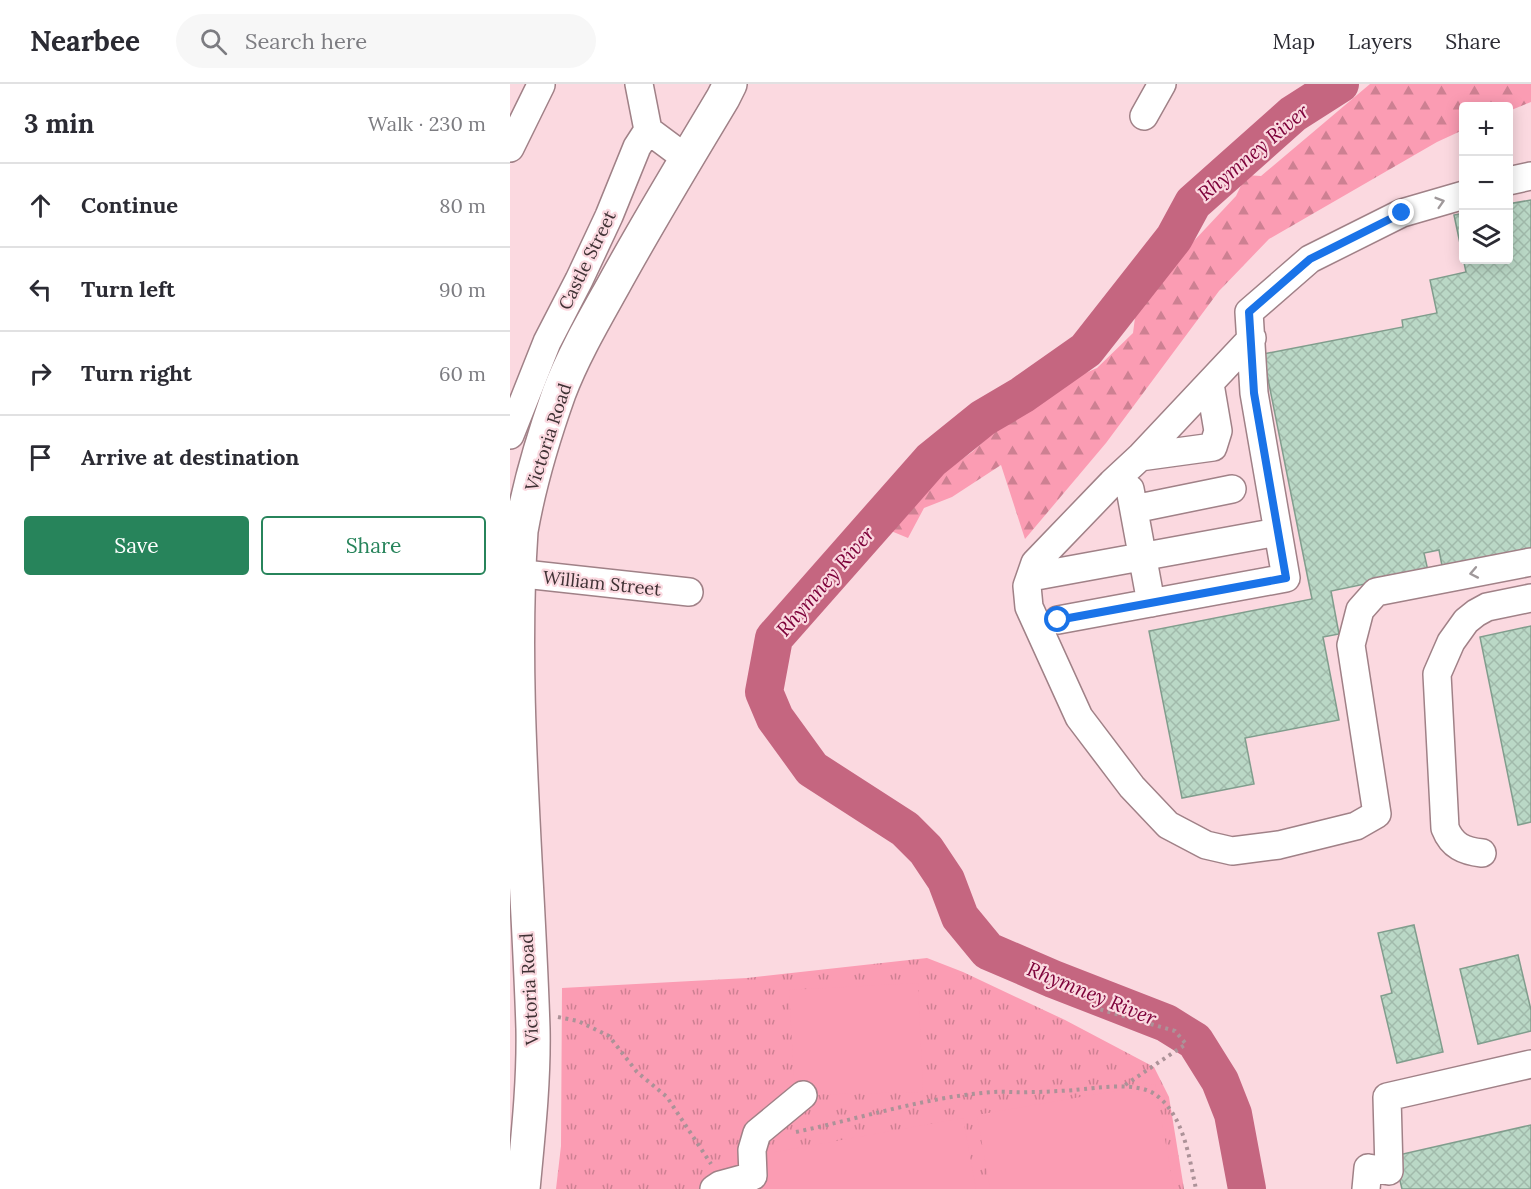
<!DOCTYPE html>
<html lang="en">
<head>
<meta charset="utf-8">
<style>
  :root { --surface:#fff; --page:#f7f7f7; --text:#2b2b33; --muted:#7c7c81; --line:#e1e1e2; --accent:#27845b }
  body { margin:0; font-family:Lora,serif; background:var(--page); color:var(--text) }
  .controls { position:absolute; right:18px; top:18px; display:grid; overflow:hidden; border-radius:6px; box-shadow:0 3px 15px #0003 }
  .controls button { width:54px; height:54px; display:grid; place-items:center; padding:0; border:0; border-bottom:2px solid var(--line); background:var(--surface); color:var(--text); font:30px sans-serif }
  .stop { position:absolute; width:18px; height:18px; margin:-14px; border:4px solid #1a73e8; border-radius:50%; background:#fff }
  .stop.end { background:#1a73e8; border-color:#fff; box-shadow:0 2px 6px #0008 }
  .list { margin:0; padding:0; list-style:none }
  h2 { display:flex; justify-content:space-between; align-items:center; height:78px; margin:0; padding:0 24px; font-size:26px }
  h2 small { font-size:20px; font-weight:400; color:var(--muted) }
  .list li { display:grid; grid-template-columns:39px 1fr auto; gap:18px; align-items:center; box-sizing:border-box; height:84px; padding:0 24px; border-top:2px solid var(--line) }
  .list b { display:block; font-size:22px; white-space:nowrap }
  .list em { font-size:20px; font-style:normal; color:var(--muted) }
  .actions { display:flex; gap:12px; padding:18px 24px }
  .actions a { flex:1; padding:14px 0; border:2px solid var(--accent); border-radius:6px; text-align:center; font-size:21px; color:var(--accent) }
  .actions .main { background:var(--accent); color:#fff }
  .icon { flex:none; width:33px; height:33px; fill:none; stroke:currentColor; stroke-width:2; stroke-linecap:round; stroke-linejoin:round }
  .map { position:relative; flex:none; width:1021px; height:1105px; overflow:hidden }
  header { display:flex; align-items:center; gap:36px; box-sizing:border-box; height:84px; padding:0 30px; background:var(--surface); border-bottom:2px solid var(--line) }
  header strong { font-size:28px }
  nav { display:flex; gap:33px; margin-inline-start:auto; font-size:21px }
  .search { width:420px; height:54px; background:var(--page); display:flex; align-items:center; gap:15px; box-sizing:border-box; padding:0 21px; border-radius:33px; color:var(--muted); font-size:22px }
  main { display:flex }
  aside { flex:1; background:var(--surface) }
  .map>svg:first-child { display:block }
  .grass { fill:url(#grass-tufts) }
  .forest { fill:url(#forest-firs) }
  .pitch { fill:#fb9cb3 }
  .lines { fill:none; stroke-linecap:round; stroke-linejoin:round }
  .river { stroke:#c56680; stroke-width:38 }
  .building { fill:url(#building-cross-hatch); stroke:#819d8d; stroke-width:1.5 }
  .minor-casing { stroke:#a08187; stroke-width:30 }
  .major-casing { stroke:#a08187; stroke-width:36 }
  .path { stroke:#ac9298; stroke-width:4; stroke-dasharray:3 4.5; stroke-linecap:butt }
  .minor { stroke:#fff; stroke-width:27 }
  .major { stroke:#fff; stroke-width:33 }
  .oneway { stroke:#9f989a }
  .route { stroke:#1a73e8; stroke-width:8 }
  .labels { text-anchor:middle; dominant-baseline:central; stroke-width:4.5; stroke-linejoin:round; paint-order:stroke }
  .street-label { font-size:18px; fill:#3f3134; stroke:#fbd9e0 }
  .water-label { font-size:20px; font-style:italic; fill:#7d0039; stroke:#fbd9e0 }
</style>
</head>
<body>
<header>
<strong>Nearbee</strong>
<div class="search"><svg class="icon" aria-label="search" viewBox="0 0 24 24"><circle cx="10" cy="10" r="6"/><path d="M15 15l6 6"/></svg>Search here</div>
<nav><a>Map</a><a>Layers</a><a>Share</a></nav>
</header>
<main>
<aside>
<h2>3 min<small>Walk · 230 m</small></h2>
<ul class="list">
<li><svg class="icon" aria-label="ahead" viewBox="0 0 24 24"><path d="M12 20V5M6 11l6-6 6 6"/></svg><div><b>Continue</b></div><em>80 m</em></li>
<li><svg class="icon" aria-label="left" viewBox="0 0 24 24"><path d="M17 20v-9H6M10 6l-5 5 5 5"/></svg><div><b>Turn left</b></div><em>90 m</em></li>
<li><svg class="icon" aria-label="right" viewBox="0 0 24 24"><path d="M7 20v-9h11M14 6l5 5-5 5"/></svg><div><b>Turn right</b></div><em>60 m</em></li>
<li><svg class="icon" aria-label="arrive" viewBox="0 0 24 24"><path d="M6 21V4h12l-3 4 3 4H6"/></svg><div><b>Arrive at destination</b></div></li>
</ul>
<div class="actions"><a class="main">Save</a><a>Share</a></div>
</aside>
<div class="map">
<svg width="1021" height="1105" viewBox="0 0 1021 1105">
  <defs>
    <pattern id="grass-tufts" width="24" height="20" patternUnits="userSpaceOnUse" patternTransform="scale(1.5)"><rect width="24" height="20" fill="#fb9cb3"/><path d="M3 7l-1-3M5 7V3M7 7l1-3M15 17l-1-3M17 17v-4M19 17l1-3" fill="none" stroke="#cd8092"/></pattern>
    <pattern id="forest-firs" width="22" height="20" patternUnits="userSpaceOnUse" patternTransform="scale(1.5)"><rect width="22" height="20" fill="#fb9cb3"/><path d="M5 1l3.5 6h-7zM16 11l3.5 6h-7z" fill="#cd8092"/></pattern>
    <pattern id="building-cross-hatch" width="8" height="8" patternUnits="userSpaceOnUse" patternTransform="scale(1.5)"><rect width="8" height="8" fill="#bad8c6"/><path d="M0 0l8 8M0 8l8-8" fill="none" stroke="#a1baab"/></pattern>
  </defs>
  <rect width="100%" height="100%" fill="#fbd9e0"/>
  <!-- grass -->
  <path class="grass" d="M417 874 453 888 555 936 644 983 659 1013 674 1105H46L51 1062 52 904 237 894Z"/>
  <!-- forest -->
  <path class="forest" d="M860 0H1021V18L999 27 998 22H954L953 46 927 58 759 155 709 207 596 359 515 455 491 381 442 413 414 424 398 454 381 447 435 387 462 368 497 336 534 318 564 294 587 284 623 249 626 226 681 160 726 112 736 91 751 92Z"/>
  <!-- pitch -->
  <path class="pitch" d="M408 899 413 1008 285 1011 279 906Z
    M645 1000 664 1105H480L467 1031Z
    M453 1034 466 1105H260L254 1070Z"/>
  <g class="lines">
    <!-- river -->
    <path class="river" d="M737 1105 723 1030 710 997 685 957 656 939 543 895 478 867 450 833 436 796 416 766 395 745 302 685 265 634 254 608 264 554 421 376 473 334 512 311 576 266 664 154 683 119 783 30 830 0"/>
  </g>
  <!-- building -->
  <path class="building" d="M1021 116V469L933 487 929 466 914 469 918 487 821 507 829 550 813 553 829 636 735 654 744 700 672 714 639 547 802 515 753 270 893 243 892 236 927 229 920 196 956 188 944 131 954 129V176H998V120Z
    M1021 542V738L1008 741 970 553Z
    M904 841 933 968 887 979 871 912 882 909 868 849Z
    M1008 871 1021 926V947L968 960 950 885Z
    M1021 1041V1105H892L884 1072Z"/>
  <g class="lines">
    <defs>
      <path id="minor" d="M634 32 652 0
        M138 46 177 75
        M0 64 31 1
        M998 97 1021 92
        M742 254 630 373 602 399 525 479 517 502 519 523 569 633 622 703 658 741 696 761 722 767 769 761 846 742 867 730 841 561 850 526 866 508 1021 478
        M0 351 37 258 69 196 99 132 127 63 138 46 129 0
        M630 373 703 363 708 347 700 300
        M620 405 641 519
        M624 425 722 405
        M5 489 179 508
        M521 493 768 448
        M548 536 776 494 744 309 739 228 800 175 892 129 954 111
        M972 769C954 767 942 762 935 744L927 590 941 558 956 537 966 529 977 523 1021 514
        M204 1105 210 1101 243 1092 242 1066 247 1049 293 1011
        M856 1105 858 1084 879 1087 877 1013 1021 980"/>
      <path id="major" d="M13 1105C18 1052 24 998 23 945 18 783 0 608 11 447 19 401 33 354 49 309 63 272 84 236 103 202 138 138 176 76 213 14L220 0"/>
    </defs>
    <!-- minor casing -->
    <use href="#minor" class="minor-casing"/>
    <!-- major casing -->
    <use href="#major" class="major-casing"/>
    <!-- path -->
    <path class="path" d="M590 919 589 925 665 947 676 960 612 1003
      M48 933 68 937 99 952 127 988 157 1013 201 1080
      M286 1048C352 1034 416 1013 483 1008 495 1007 507 1009 520 1008 535 1008 550 1007 565 1006 586 1004 628 997 646 1011 674 1032 679 1073 686 1105"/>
    <!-- minor -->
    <use href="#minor" class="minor"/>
    <!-- major -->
    <use href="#major" class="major"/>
  </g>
  <!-- one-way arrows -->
  <defs><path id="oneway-chevron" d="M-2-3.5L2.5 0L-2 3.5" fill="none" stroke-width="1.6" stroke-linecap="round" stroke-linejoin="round" transform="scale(1.5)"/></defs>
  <g class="oneway">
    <use href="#oneway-chevron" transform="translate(930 118) rotate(-17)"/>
    <use href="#oneway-chevron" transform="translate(964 489) rotate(169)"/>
  </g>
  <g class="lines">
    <!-- route -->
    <path class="route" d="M548 536 776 494 744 309 739 228 800 175 892 129"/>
  </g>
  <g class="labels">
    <!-- street labels -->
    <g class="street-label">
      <text transform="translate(77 176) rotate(-64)">Castle Street</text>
      <text transform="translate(38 353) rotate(-72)">Victoria Road</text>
      <text transform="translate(92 499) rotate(6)">William Street</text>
      <text transform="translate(19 905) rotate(-93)">Victoria Road</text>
    </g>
    <!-- water labels -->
    <g class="water-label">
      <text transform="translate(743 68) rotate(-40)">Rhymney River</text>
      <text transform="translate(315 497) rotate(-49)">Rhymney River</text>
      <text transform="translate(582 909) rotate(22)">Rhymney River</text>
    </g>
  </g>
</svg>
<div class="controls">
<button>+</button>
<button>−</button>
<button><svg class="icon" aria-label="layers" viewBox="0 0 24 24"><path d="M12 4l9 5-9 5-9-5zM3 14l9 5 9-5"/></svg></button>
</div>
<div class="stop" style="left:548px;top:536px"></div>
<div class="stop end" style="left:892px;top:129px"></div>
</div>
</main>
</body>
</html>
